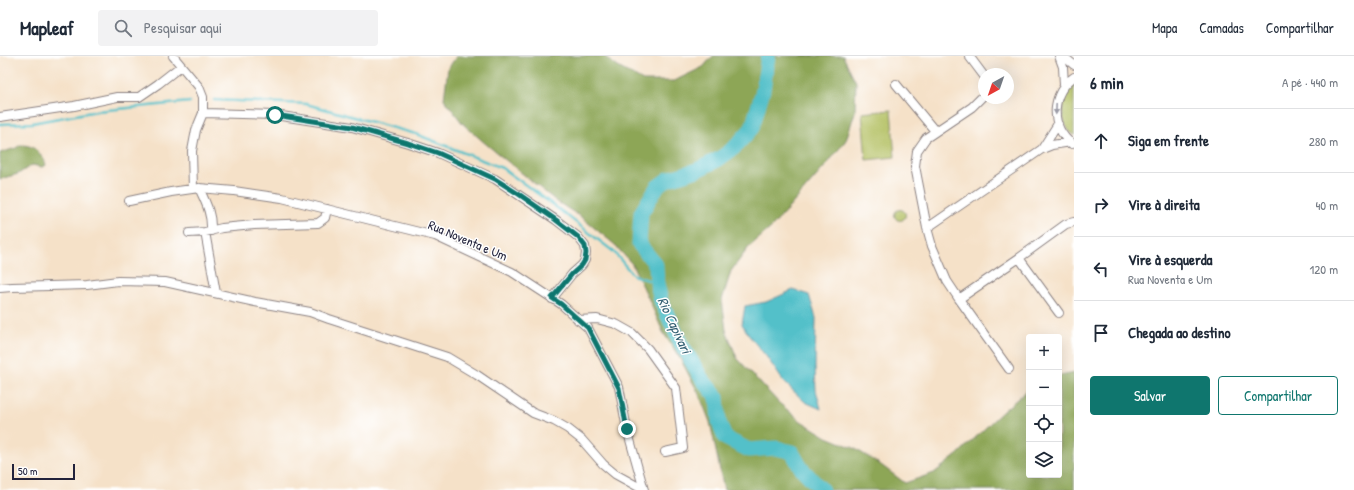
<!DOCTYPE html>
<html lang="pt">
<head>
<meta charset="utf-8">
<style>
  :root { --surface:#fff; --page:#f2f2f3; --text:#1f2937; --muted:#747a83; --line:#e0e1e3; --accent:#0f766e }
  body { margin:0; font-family:"Patrick Hand",sans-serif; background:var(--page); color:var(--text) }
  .controls { position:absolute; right:12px; bottom:12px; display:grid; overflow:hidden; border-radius:4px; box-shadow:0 4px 16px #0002 }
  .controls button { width:36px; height:36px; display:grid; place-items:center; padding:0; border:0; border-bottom:1px solid var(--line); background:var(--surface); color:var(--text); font:20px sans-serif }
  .compass { position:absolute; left:978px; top:12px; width:36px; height:36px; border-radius:50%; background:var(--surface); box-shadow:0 4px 16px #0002; rotate:220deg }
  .scale { position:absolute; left:12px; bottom:10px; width:63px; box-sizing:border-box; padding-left:4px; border:2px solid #22223b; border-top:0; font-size:11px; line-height:14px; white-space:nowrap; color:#22223b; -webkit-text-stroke:3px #fff; paint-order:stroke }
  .stop { position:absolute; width:12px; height:12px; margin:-9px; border:3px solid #0f766e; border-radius:50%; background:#fff }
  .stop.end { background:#0f766e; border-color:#fff; box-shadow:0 1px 4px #0008 }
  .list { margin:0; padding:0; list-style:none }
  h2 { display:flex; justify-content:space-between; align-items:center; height:52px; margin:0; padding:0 16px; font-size:17px }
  h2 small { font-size:13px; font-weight:400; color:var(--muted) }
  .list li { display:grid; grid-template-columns:26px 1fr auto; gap:12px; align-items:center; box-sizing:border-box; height:64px; padding:0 16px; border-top:1px solid var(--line) }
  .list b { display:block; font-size:15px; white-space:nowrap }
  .list p { margin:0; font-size:13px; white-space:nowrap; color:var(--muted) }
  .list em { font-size:13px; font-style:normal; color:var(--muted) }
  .actions { display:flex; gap:8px; padding:12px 16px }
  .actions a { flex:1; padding:9px 0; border:1px solid var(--accent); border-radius:4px; text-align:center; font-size:14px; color:var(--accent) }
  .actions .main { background:var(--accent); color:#fff }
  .icon { flex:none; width:22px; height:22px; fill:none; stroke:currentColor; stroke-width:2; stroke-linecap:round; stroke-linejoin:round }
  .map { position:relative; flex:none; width:1074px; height:434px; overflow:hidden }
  header { display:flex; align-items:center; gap:24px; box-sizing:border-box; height:56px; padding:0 20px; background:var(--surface); border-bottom:1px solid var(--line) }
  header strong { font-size:19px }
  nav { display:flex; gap:22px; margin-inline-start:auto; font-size:14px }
  .search { width:280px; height:36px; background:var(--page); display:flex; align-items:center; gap:10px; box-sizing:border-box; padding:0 14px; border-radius:4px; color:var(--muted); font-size:15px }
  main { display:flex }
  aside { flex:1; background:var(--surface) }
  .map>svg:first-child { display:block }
  .green { fill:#b2bf61; stroke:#6a704e }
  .forest { fill:#8da657; stroke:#586449 }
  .water { fill:#52c0c9; stroke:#3a7182 }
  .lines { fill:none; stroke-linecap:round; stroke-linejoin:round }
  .stream { stroke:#52c0c9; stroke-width:2.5 }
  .river { stroke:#52c0c9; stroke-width:15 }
  .minor-casing { stroke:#8c8282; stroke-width:10 }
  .minor { stroke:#fff; stroke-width:8 }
  .oneway { fill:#9c9ca7 }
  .route { stroke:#0f766e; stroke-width:5 }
  .labels { text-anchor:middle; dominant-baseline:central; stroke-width:3; stroke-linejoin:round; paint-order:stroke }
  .street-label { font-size:13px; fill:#22223b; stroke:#fff }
  .water-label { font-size:14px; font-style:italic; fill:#356174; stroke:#fff }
</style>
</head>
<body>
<header>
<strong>Mapleaf</strong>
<div class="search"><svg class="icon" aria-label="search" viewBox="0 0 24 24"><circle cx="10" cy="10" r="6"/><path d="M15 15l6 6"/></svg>Pesquisar aqui</div>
<nav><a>Mapa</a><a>Camadas</a><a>Compartilhar</a></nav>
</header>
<main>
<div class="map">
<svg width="1074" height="434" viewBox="0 0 1074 434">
  <rect width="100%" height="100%" fill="#fff"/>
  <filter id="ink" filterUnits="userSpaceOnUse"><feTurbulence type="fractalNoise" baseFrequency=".025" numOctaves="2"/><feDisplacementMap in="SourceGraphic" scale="8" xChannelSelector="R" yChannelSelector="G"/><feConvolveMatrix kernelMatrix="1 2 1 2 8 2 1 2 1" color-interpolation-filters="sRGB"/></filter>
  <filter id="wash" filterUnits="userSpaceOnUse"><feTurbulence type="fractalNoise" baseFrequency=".012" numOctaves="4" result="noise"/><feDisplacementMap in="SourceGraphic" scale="16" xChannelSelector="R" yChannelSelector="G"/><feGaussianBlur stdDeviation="0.9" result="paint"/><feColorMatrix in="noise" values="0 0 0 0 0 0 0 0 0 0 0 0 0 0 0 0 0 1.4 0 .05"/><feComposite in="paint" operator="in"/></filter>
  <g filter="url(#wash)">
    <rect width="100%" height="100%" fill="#f5e1c8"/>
    <!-- green -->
    <path class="green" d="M1073 29H1074V80C1058 66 1060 45 1073 29Z
      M891 54 895 101 866 104 862 57Z
      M894.5 159a5.5 5.5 0 1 1 11 0a5.5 5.5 0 1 1-11 0Z"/>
    <!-- forest -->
    <path class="forest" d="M457 0H604L618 11 643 25H674L703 11 713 0H843L856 26 855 56 846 84 828 107 772 171 749 191 731 215 722 244 726 274 737 302 779 347 801 365 827 381 854 392 881 409 905 427 934 417 957 399 1003 355 1029 333V419H1059V320L1074 317V434H724L710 366 699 338 681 304 663 276 646 237 632 208 614 188 581 161 556 145 486 88 463 68 444 43 448 12Z
      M20 89C31 89 35 92 42 100 44 104 45 105 46 109L42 111 32 109 18 118 0 123V97L16 92Z"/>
    <!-- water -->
    <path class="water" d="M793 234 809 239 816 262 815 310 816 334 821 353 805 346 784 326 766 300 750 281 742 268 745 250 766 246Z"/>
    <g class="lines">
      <!-- stream -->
      <path class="stream" d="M214 44 306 48 416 78 502 112 552 148 614 196 633 219 657 227
        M0 68 32 67 97 55 190 46"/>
      <!-- river -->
      <path class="river" d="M768 0 763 34 752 72 734 92 719 103 697 114 668 123 657 131 641 157 639 188 656 209 657 227 661 245 680 286 702 323 717 341 719 366 725 382 749 394 776 392 792 396 801 412 822 434"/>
    </g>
  </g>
  <g filter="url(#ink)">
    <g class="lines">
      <defs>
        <path id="minor" d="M173 0 199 31 203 41V57L196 74 192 95 193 133
          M969 0 984 20
          M1059 0 1063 11 1064 29
          M1063 0 1074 9
          M896 28 935 75
          M984 39 972 51 926 82 917 95 915 110 927 172 932 190 947 225 959 243 1009 313
          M203 57 275 59 352 71 408 87 438 97 495 123 556 164 578 181 585 190 586 197 585 204 582 209 572 218 552 243
          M0 61 74 50 117 41H139L158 28 181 10
          M1072 88C1049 70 1051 37 1074 21
          M1042 93 1058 68
          M199 132C206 147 212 158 211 175
          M129 145 171 136 199 132 234 135 282 142 435 180 512 216 561 248 588 272 619 331 627 373 644 434
          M927 172 1042 93 1052 89 1071 86
          M205 176 216 237
          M189 177 205 176 222 172 254 169 318 167 325 162 327 153
          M1019 202 1059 257
          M0 232 12 231 87 229 118 225 165 226 255 246 310 256 329 263 447 301 477 319 533 357 554 365 568 373 582 384 603 408 615 418 644 434
          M959 243 1019 202 1066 168 1074 166
          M578 264 597 263 616 268 632 277 648 293 676 332 683 392 665 396"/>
      </defs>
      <!-- minor casing -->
      <use href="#minor" class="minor-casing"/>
      <!-- minor -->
      <use href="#minor" class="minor"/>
    </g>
    <!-- one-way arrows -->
    <defs><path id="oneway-solid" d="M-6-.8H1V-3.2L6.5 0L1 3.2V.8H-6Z"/></defs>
    <use class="oneway" href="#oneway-solid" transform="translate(1056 53) rotate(92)"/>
  </g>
  <g class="lines" filter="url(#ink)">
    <!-- route -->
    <path class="route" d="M275 59 352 71 408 87 438 97 495 123 520 139 556 164 578 181 585 190 586 197 585 204 582 209 572 218 552 242 561 248 588 272 619 332 627 373"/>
  </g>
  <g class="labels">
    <!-- street labels -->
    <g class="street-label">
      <text transform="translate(468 184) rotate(23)">Rua Noventa e Um</text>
    </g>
    <!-- water labels -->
    <g class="water-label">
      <text transform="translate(675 269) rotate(65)">Rio Capivari</text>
    </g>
  </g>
</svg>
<div class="controls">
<button>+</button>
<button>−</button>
<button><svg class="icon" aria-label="locate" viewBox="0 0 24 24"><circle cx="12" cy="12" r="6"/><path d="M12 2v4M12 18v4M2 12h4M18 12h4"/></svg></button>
<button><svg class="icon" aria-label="layers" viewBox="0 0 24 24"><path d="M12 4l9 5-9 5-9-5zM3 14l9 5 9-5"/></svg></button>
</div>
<svg class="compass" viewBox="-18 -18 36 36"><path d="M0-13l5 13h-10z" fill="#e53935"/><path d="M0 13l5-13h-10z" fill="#747a83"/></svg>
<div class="scale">50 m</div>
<div class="stop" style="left:275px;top:59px"></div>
<div class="stop end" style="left:627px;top:373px"></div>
</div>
<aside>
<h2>6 min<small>A pé · 440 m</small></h2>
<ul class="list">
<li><svg class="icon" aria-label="ahead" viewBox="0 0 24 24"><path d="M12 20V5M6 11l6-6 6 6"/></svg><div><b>Siga em frente</b></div><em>280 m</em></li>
<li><svg class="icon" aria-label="right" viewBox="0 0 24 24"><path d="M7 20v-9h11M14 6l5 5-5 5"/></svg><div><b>Vire à direita</b></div><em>40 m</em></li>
<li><svg class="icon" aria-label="left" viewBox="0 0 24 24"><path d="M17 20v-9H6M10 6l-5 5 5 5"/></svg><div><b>Vire à esquerda</b><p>Rua Noventa e Um</p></div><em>120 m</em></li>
<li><svg class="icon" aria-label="arrive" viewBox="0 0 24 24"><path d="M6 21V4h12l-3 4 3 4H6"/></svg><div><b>Chegada ao destino</b></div></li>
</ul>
<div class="actions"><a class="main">Salvar</a><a>Compartilhar</a></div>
</aside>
</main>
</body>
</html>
